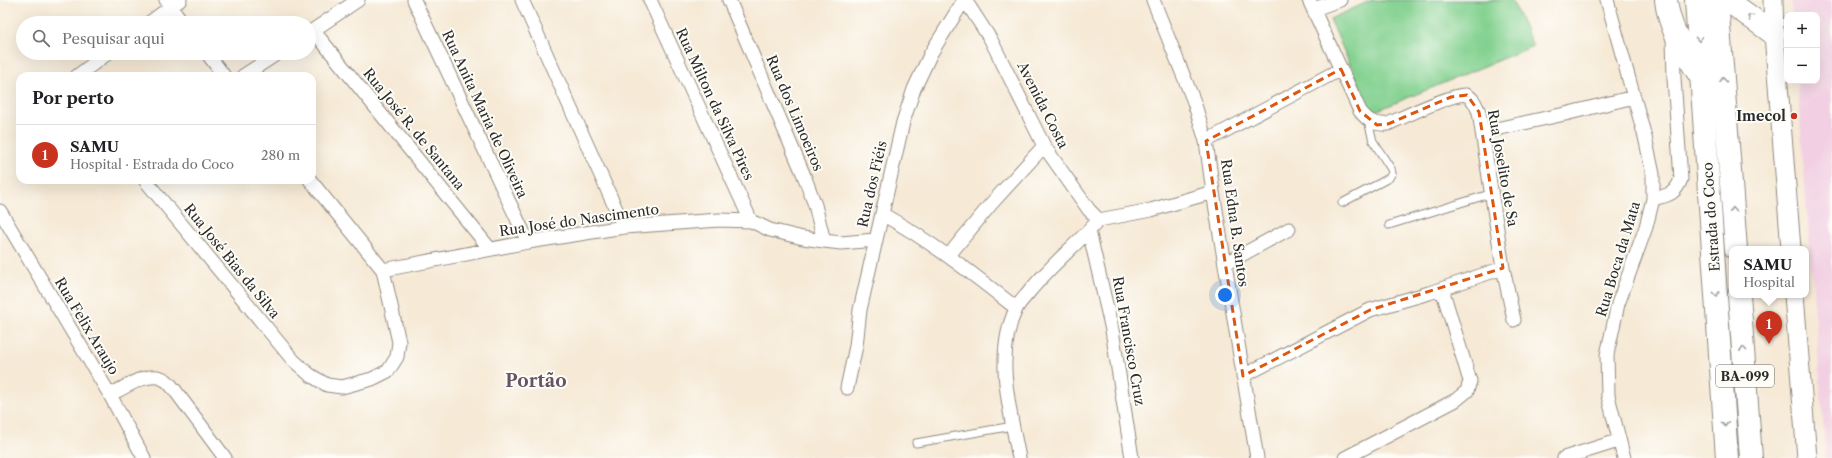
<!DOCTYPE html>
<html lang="pt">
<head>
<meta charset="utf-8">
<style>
  :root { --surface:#fff; --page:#f2f2f2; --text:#202124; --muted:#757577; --line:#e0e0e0; --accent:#c8321e }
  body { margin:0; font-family:"Libre Caslon Text",serif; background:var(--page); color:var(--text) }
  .controls { position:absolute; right:12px; top:12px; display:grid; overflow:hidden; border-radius:8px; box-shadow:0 4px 16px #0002 }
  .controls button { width:36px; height:36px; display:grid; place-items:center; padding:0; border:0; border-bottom:1px solid var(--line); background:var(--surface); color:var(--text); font:20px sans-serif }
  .you { position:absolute; left:1225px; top:295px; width:14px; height:14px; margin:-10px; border:3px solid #fff; border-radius:50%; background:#1a73e8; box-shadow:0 0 0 6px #1a73e833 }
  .badge { display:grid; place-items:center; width:26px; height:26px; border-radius:50%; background:var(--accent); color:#fff; font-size:13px; font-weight:700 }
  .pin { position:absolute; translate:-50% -33px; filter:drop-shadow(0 1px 2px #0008) }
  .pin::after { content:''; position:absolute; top:21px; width:14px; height:12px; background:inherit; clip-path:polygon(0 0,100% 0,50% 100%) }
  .popup { position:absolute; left:1729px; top:246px; width:80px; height:52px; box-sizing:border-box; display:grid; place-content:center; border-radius:8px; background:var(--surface); filter:drop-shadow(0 1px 3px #0005); font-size:13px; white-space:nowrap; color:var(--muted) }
  .popup b { font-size:15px; color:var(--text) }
  .popup::after { content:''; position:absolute; left:50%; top:100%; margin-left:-8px; border:8px solid transparent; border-top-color:var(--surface) }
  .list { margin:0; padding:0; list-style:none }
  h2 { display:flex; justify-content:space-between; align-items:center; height:52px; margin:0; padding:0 16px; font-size:17px }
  h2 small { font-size:13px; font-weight:400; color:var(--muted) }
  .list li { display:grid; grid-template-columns:26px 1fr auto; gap:12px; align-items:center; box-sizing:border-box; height:60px; padding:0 16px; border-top:1px solid var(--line) }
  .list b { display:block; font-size:15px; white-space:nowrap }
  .list p { margin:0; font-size:13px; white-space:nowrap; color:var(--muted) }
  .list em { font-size:13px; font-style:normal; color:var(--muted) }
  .icon { flex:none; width:22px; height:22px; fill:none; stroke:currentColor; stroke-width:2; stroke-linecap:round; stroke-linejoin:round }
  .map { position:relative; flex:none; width:1832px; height:458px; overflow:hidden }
  .search { position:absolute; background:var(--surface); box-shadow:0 4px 16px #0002; left:16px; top:16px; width:300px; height:44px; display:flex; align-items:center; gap:10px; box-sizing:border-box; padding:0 14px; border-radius:22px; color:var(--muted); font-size:15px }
  .panel { position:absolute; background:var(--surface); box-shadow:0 4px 16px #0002; left:16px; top:72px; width:300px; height:112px; border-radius:12px }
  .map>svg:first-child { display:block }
  .built { fill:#f2cfe2 }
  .green { fill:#83d190; stroke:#577e5e }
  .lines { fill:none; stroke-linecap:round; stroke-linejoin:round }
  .lane-casing { stroke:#908a80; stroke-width:9 }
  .street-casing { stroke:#908a80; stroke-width:15 }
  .secondary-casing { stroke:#908a80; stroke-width:21 }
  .highway-casing { stroke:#908a80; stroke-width:24 }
  .lane { stroke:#fff; stroke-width:7 }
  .street { stroke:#fff; stroke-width:13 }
  .secondary { stroke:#fff; stroke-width:19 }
  .highway { stroke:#fff; stroke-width:22 }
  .oneway { stroke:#a0a0a0 }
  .marked { fill:none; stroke:#df570e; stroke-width:3; stroke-dasharray:8 5; stroke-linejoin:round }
  .poi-dot { fill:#c8321e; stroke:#fdfcf7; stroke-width:1.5 }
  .labels { text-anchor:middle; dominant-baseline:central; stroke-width:4; stroke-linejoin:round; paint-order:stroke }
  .shield { fill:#fdfcf7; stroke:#6a6a68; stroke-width:1 }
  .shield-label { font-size:13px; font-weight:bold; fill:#2b2b2b }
  .street-label { font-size:14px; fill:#2b2b2b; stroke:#fdfcf7 }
  .poi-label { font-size:14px; font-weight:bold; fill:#2b2b2b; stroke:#fdfcf7; text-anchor:end }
  .district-label { font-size:18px; font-weight:bold; fill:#665364; stroke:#fdfcf7 }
</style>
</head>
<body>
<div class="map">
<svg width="1832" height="458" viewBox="0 0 1832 458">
  <rect width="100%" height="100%" fill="#fdfcf7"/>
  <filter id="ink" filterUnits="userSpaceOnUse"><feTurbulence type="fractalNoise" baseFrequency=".025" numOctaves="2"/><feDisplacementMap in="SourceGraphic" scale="8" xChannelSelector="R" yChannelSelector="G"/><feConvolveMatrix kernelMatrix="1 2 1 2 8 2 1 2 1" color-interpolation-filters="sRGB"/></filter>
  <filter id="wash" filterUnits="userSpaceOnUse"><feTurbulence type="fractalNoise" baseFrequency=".012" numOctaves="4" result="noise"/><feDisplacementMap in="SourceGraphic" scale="16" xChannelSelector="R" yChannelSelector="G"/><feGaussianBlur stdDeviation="0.9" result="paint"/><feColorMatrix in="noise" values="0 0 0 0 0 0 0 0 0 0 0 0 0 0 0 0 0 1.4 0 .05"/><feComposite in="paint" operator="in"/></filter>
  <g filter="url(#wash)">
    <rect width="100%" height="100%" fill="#f6e9d5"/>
    <!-- built -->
    <path class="built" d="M1791 0H1832V458H1826L1797 81H1817V15H1792Z"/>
    <!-- green -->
    <path class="green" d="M1372 0H1512L1533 46 1371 113 1330 19Z"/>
  </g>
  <g filter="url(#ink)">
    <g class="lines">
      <defs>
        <path id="lane" d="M1342 203 1389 178 1392 173 1391 169 1373 141 1368 121
          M1389 225 1493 193
          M916 443 1013 426"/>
        <path id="street" d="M166 0 183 23
          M414 0 528 242
          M522 0 624 227
          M650 0 751 221
          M729 0 805 178 815 205 824 241
          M965 0 991 40 1044 146 1089 210 1099 220
          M1153 0 1194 102 1206 141 1213 192 1257 458
          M1309 0 1360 111C1368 121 1374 125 1388 124 1401 118 1456 92 1466 95 1474 98 1476 106 1479 112L1503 268 1514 320
          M1607 0 1645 137 1653 174V199L1646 227 1618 304 1607 355 1608 396 1624 458
          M1314 9 1340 0
          M149 23 180 0
          M313 30 490 249
          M309 33 358 0
          M207 53 224 76
          M77 76 108 53
          M243 76 278 53
          M1482 132 1565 114 1634 97
          M1206 141 1341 69
          M145 180 293 360 310 375 327 385 342 387 372 379 388 371 397 357 399 342 383 270 310 180
          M1653 199C1668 195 1675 195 1681 179L1674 78 1673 36
          M0 211 110 395 144 458
          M882 214C931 241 973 274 1016 308
          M1099 220 1151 210 1213 192
          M1089 231 1112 330 1132 458
          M949 255 991 204 1044 146
          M1225 264 1289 229
          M383 270 528 242 624 227 719 220 751 221 770 230 803 238 824 241 841 243 875 240
          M1243 376 1370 310 1429 293 1503 268
          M847 388 856 346 860 310 903 122 914 89 931 53 964 0
          M110 395C124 388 150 369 165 380 169 382 171 386 174 389L225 458
          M1019 458C1010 410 994 355 1016 309 1019 303 1025 297 1029 292 1050 266 1076 245 1099 220
          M1345 458 1456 400 1467 391 1470 381 1442 289
          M1564 458 1618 441"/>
        <path id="secondary" d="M1773 0 1774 34 1791 249
          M1794 295 1807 458"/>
        <path id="highway" d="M1666 0C1669 29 1685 52 1700 76
          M1696 0 1727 458
          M1717 0 1736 249
          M1727 0 1774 34
          M1739 295 1751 458"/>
      </defs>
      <!-- lane casing -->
      <use href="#lane" class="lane-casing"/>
      <!-- street casing -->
      <use href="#street" class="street-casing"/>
      <!-- secondary casing -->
      <use href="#secondary" class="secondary-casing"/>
      <!-- highway casing -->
      <use href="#highway" class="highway-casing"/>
      <!-- lane -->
      <use href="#lane" class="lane"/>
      <!-- street -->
      <use href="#street" class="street"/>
      <!-- secondary -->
      <use href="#secondary" class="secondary"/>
      <!-- highway -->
      <use href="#highway" class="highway"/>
    </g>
    <!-- one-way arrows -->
    <defs><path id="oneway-chevron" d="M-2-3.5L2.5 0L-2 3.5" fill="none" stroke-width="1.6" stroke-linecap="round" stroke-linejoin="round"/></defs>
    <g class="oneway">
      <use href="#oneway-chevron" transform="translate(1750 17) rotate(-144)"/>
      <use href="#oneway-chevron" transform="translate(1699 39) rotate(86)"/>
      <use href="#oneway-chevron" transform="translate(1723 80) rotate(-94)"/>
      <use href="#oneway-chevron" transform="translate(1733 210) rotate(-94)"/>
      <use href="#oneway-chevron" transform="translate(1716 294) rotate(86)"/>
      <use href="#oneway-chevron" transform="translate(1743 349) rotate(-94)"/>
      <use href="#oneway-chevron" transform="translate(1725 424) rotate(86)"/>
    </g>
  </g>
  <!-- marked area -->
  <path class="marked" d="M1341 69 1360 111 1377 125 1388 124 1451 97 1467 95 1479 112 1503 268 1370 310 1243 376 1206 141Z"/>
  <!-- markers -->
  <circle class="poi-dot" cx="1794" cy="116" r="4"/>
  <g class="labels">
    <!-- shield labels -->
    <rect class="shield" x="1716" y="365" width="58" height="22" rx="3"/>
    <g class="shield-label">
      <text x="1745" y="376">BA-099</text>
    </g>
    <!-- street labels -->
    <g class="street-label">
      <text transform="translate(715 104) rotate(65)">Rua Milton da Silva Pires</text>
      <text transform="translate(1043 105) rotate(63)">Avenida Costa</text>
      <text transform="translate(795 113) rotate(67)">Rua dos Limoeiros</text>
      <text transform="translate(485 114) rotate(65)">Rua Anita Maria de Oliveira</text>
      <text transform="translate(414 129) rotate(51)">Rua José R. de Santana</text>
      <text transform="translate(1503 168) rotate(80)">Rua Joselito de Sa</text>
      <text transform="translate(872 184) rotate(-77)">Rua dos Fiéis</text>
      <text transform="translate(1711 217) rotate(-94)">Estrada do Coco</text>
      <text transform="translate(579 220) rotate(-8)">Rua José do Nascimento</text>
      <text transform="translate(1235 223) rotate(82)">Rua Edna B. Santos</text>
      <text transform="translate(1618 259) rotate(-73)">Rua Boca da Mata</text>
      <text transform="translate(232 261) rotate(51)">Rua José Bias da Silva</text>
      <text transform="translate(87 326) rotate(59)">Rua Felix Araujo</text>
      <text transform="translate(1129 341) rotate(80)">Rua Francisco Cruz</text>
    </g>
    <!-- poi labels -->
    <g class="poi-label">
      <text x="1786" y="116">Imecol</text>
    </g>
    <!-- district labels -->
    <g class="district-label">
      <text x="536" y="381">Portão</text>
    </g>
  </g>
</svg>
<div class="controls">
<button>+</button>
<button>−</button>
</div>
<div class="you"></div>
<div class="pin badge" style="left:1769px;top:344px">1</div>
<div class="popup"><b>SAMU</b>Hospital</div>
<div class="search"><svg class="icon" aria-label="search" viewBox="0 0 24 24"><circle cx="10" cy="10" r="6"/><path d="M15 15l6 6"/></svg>Pesquisar aqui</div>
<section class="panel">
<h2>Por perto<small></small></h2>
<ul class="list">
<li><span class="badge">1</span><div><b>SAMU</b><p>Hospital · Estrada do Coco</p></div><em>280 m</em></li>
</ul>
</section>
</div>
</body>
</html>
